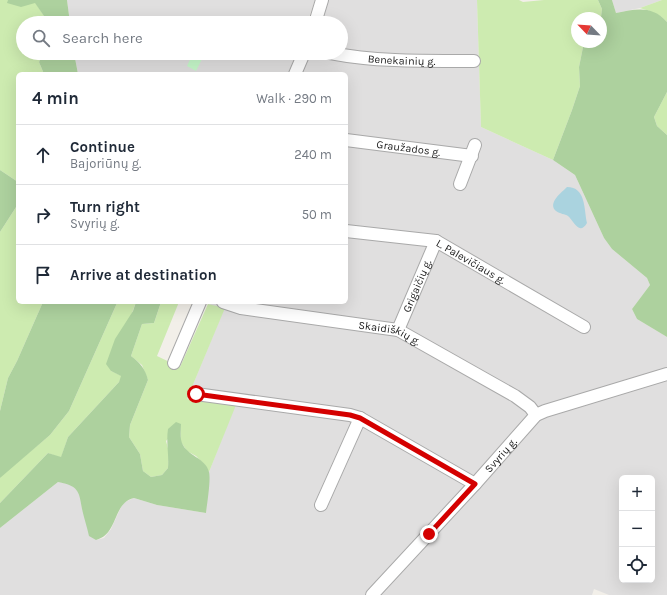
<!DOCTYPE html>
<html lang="en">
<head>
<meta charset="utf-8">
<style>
  :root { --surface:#fff; --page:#f2f2f3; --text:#1f2937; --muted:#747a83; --line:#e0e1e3 }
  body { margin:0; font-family:Karla,sans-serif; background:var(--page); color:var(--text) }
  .controls { position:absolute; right:12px; bottom:12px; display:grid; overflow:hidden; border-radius:6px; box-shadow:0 4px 16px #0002 }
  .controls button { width:36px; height:36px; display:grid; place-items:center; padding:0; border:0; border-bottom:1px solid var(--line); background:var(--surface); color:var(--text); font:20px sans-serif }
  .compass { position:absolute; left:571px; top:12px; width:36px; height:36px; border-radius:50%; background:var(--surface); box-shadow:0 4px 16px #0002; rotate:295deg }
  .stop { position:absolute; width:12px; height:12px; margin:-9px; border:3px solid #d40000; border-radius:50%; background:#fff }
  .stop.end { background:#d40000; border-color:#fff; box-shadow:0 1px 4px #0008 }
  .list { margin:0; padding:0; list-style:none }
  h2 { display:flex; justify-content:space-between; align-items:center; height:52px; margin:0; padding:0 16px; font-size:17px }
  h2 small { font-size:13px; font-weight:400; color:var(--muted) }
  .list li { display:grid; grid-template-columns:26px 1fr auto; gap:12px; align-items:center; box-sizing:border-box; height:60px; padding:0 16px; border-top:1px solid var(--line) }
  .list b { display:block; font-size:15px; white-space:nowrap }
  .list p { margin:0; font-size:13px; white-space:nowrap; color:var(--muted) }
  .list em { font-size:13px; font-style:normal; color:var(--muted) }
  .icon { flex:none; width:22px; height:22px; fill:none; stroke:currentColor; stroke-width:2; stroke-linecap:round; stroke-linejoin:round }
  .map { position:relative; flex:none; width:667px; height:595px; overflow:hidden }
  .search { position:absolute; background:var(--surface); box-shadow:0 4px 16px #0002; left:16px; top:16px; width:332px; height:44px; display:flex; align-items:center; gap:10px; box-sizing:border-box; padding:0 14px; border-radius:22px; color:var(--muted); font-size:15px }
  .panel { position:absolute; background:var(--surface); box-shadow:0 4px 16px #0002; left:16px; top:72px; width:332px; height:232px; border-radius:6px }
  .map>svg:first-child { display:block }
  .residential { fill:#e0dfdf; fill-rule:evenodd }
  .grass { fill:#cdebb0 }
  .forest { fill:#add19e }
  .park { fill:#c8facc }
  .water { fill:#aad3df }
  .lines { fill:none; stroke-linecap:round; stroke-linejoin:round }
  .minor-casing { stroke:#a9a9a9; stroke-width:14 }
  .minor { stroke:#fff; stroke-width:12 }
  .route { stroke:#d40000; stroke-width:5 }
  .labels { text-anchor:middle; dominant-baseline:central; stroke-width:4; stroke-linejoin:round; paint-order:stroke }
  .street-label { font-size:11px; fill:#222; stroke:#fff }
</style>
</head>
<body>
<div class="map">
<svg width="667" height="595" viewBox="0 0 667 595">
  <rect width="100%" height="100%" fill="#f2efe9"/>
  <!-- residential -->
  <path class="residential" d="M67 0H315L307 23H70Z
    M326 0H477L481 127 553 160 575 175 604 238 612 249 647 278 650 285 632 309 637 319 667 337V595H609L594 589 592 595H0V528L58 482 69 484 77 489 81 498 82 509 96 540 104 538 111 529 121 507 125 502 134 498 157 505 206 513 209 472 235 405 187 399 224 309 208 304 209 302H346V74H302L309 53H341V23H320ZM622 478H652V580H622Z
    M612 0H662L640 8 616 13Z
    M74 53H296L288 74H78Z"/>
  <!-- grass -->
  <path class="grass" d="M0 0H8V3L35 2 46 19 47 23H23V53H43L39 62 44 74H18V182L0 170Z
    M477 0H519L523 2 544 0H598L602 9 601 17 600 18H577V42H584L579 67 580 86 572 110 553 160 481 127Z
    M662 0H667V22C660 14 650 11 640 8Z
    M667 92V135L657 126 654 117Z
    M18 204V302H43L17 361 8 378 0 411V232Z
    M116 302H136L111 371 122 376 119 382 68 437 61 458 48 453 0 503V478L1 476 50 435 69 411 117 303Z
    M161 302H179L157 356 180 367 208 304 225 308 187 399 236 405 209 472 205 465 196 456 187 451 181 442V424L166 441 169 452 168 468 162 475 151 477 143 471 140 454 129 437 130 425 148 380 142 365 131 356 142 324 154 323Z"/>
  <!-- forest -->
  <path class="forest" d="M8 0H67L70 23H47L46 19 35 3 21 7 7 3Z
    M598 0H612L616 13C636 9 652 5 667 22V92L654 117 657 126 667 135V337L637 319 632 309 650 285 647 278 612 249 604 238 575 175 553 160 572 110 580 86 579 67 584 42H601V18H600L601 17 602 9Z
    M43 53H74L78 74H44L39 62Z
    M0 170 18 182V204L0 232Z
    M43 302H116L117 303 69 411 50 435 0 478V411L8 378 17 361Z
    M136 302H161L154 323 142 324 131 356C140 363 145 368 148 380L130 425 129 437 140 454 143 471 151 477 162 475 168 468C169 454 166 442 168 429L176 422 181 424C181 430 180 438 182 443 187 456 206 458 209 472 211 479 207 504 206 513L157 505 134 498C112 503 119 534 96 540L89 536C87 527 84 518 82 509 79 490 78 486 58 482L0 528V503L48 453 61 457 68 437 119 382 121 376 111 371 106 364 115 339 133 311Z"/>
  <!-- park -->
  <path class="park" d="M193 53H200L204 55 196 71 187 66Z"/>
  <!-- water -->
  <path class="water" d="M567 187C586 187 584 209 587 223 579 236 574 221 568 216 565 214 560 214 556 211 547 203 562 192 567 187Z"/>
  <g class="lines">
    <defs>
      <g id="minor">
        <path d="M315 23 322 0"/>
        <path id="s1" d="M330 53C377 62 425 61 474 61"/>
        <path d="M295 74 304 53"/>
        <path id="s2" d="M346 140 472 156"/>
        <path d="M460 184 475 145"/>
        <path id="s3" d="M346 231 436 241 584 327"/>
        <path id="s4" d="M223 302 241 308 398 330 515 396 530 407 536 415"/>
        <path id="s5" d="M398 330 436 241"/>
        <path d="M174 363 200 302"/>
        <path d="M196 394 350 415 360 418 475 484"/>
        <path d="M321 505 360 418"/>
        <path id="s6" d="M372 595 475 484 536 415 545 411 667 374"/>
      </g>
    </defs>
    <!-- minor casing -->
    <use href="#minor" class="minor-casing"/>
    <!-- minor -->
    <use href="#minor" class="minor"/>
  </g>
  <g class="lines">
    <!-- route -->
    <path class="route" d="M196 394 350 415 360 418 475 484 429 534"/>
  </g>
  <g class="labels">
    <!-- street labels -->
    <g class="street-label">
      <text stroke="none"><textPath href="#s1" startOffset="72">Benekainių g.</textPath></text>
      <text stroke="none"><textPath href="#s2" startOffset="63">Graužados g.</textPath></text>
      <text stroke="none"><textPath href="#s3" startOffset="131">L. Palevičiaus g.</textPath></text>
      <text stroke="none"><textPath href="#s5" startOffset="48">Grigaičių g.</textPath></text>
      <text stroke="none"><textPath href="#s4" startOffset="170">Skaidiškių g.</textPath></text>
      <text stroke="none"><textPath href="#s6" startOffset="190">Svyrių g.</textPath></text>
    </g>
  </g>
</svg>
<div class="controls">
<button>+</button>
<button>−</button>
<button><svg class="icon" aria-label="locate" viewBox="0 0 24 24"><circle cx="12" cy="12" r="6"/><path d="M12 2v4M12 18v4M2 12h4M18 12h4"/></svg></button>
</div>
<svg class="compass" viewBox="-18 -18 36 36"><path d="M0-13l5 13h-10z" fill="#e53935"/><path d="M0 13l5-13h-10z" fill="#747a83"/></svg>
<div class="stop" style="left:196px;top:394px"></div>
<div class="stop end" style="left:429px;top:534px"></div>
<div class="search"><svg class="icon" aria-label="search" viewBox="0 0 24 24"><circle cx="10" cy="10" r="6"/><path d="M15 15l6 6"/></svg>Search here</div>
<section class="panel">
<h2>4 min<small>Walk · 290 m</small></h2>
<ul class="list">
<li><svg class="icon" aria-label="ahead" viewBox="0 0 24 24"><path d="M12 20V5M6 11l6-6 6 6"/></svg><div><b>Continue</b><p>Bajoriūnų g.</p></div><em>240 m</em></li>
<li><svg class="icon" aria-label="right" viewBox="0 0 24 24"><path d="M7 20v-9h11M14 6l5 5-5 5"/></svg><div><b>Turn right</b><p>Svyrių g.</p></div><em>50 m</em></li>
<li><svg class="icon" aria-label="arrive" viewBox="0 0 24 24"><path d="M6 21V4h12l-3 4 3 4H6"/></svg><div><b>Arrive at destination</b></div></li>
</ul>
</section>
</div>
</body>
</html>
